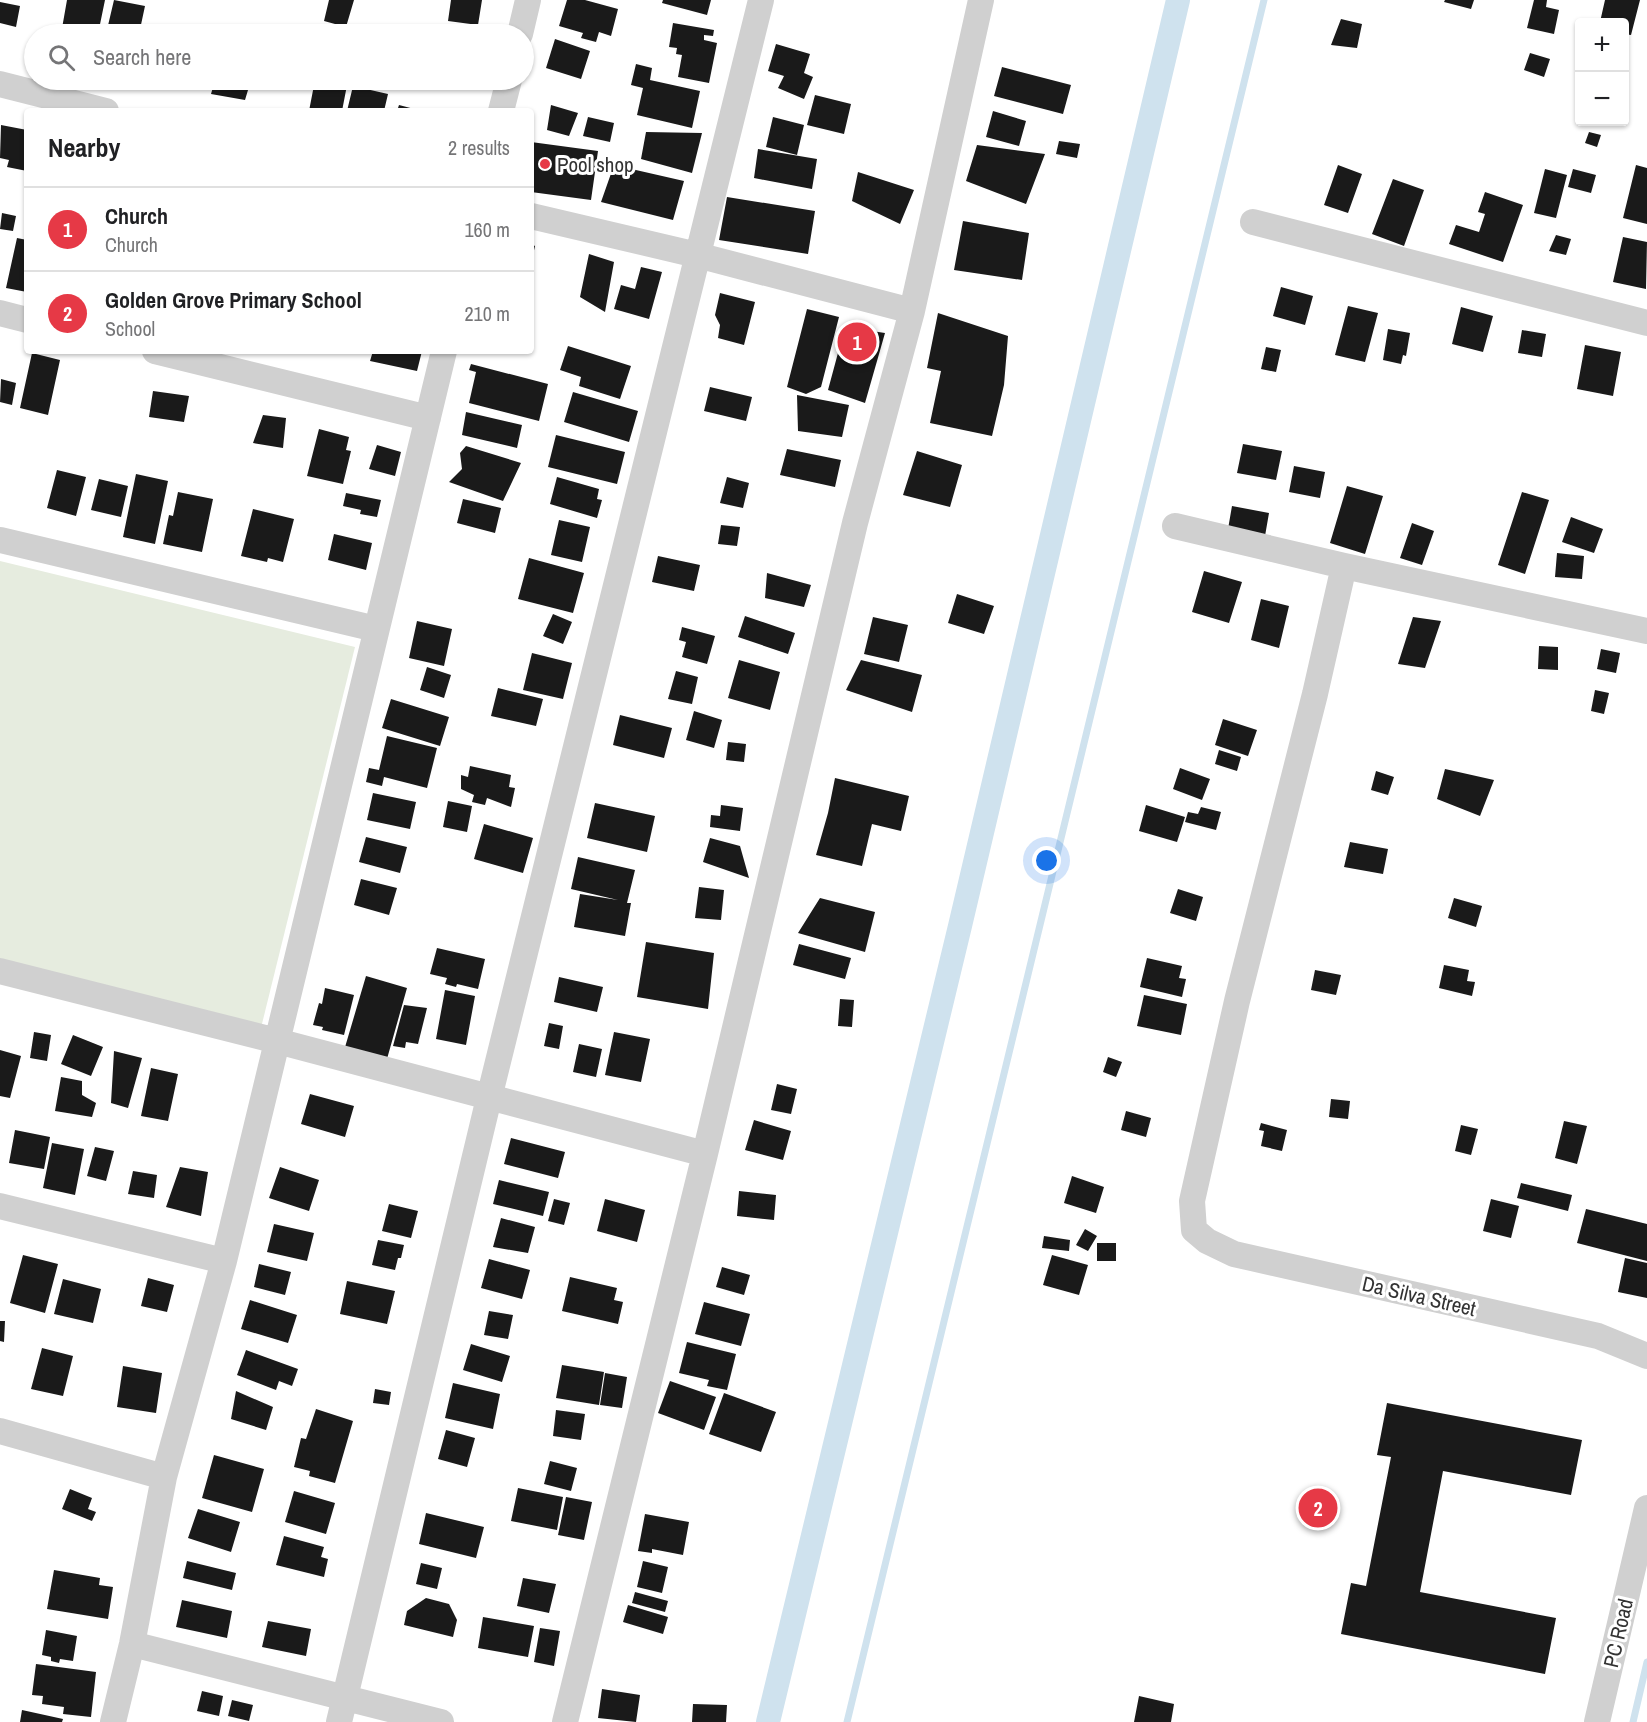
<!DOCTYPE html>
<html lang="en">
<head>
<meta charset="utf-8">
<style>
  :root { --surface:#fff; --page:#f2f2f2; --text:#202124; --muted:#757577; --line:#e0e0e0; --accent:#e63946 }
  body { margin:0; font-family:"Archivo Narrow",sans-serif; background:var(--page); color:var(--text) }
  .controls { position:absolute; right:18px; top:18px; display:grid; overflow:hidden; border-radius:6px; box-shadow:0 2px 4px #0004 }
  .controls button { width:54px; height:54px; display:grid; place-items:center; padding:0; border:0; border-bottom:2px solid var(--line); background:var(--surface); color:var(--text); font:30px sans-serif }
  .you { position:absolute; left:1047px; top:861px; width:21px; height:21px; margin:-15px; border:4px solid #fff; border-radius:50%; background:#1a73e8; box-shadow:0 0 0 9px #1a73e833 }
  .badge { display:grid; place-items:center; width:39px; height:39px; border-radius:50%; background:var(--accent); color:#fff; font-size:20px; font-weight:700 }
  .pin { position:absolute; translate:-50% -50%; border:3px solid #fff; box-shadow:0 2px 6px #0006 }
  .list { margin:0; padding:0; list-style:none }
  h2 { display:flex; justify-content:space-between; align-items:center; height:78px; margin:0; padding:0 24px; font-size:26px }
  h2 small { font-size:20px; font-weight:400; color:var(--muted) }
  .list li { display:grid; grid-template-columns:39px 1fr auto; gap:18px; align-items:center; box-sizing:border-box; height:84px; padding:0 24px; border-top:2px solid var(--line) }
  .list b { display:block; font-size:22px; white-space:nowrap }
  .list p { margin:0; font-size:20px; white-space:nowrap; color:var(--muted) }
  .list em { font-size:20px; font-style:normal; color:var(--muted) }
  .icon { flex:none; width:33px; height:33px; fill:none; stroke:currentColor; stroke-width:2; stroke-linecap:round; stroke-linejoin:round }
  .map { position:relative; flex:none; width:1647px; height:1722px; overflow:hidden }
  .search { position:absolute; background:var(--surface); box-shadow:0 2px 4px #0004; left:24px; top:24px; width:510px; height:66px; display:flex; align-items:center; gap:15px; box-sizing:border-box; padding:0 21px; border-radius:33px; color:var(--muted); font-size:22px }
  .panel { position:absolute; background:var(--surface); box-shadow:0 2px 4px #0004; left:24px; top:108px; width:510px; height:246px; border-radius:6px }
  .map>svg:first-child { display:block }
  .green { fill:#e6ecdf }
  .lines { fill:none; stroke-linecap:round; stroke-linejoin:round }
  .stream { stroke:#cfe2ee; stroke-width:7 }
  .canal { stroke:#cfe2ee; stroke-width:24 }
  .building { fill:#1a1a1a }
  .minor { stroke:#d0d0d0; stroke-width:26 }
  .poi-dot { fill:#e63946; stroke:#fff; stroke-width:2 }
  .labels { text-anchor:middle; dominant-baseline:central; stroke-width:6; stroke-linejoin:round; paint-order:stroke }
  .poi-label { font-size:21px; fill:#333; stroke:#fff; text-anchor:start }
  .street-label { font-size:21px; fill:#333; stroke:#fff }
</style>
</head>
<body>
<div class="map">
<svg width="1647" height="1722" viewBox="0 0 1647 1722">
  <rect width="100%" height="100%" fill="#fff"/>
  <!-- green -->
  <path class="green" d="M0 561 355 647 259 1036 0 973Z"/>
  <g class="lines">
    <!-- stream -->
    <path class="stream" d="M847 1722 1264 0
      M1633 1722 1647 1662"/>
    <!-- canal -->
    <path class="canal" d="M768 1722 960 926 1178 0"/>
  </g>
  <!-- building -->
  <path class="building" d="M67 0H105L98 34H61Z
    M114 0 145 6 139 34H106Z
    M329 0H354L346 27 324 21Z
    M451 0H482L478 25 448 21Z
    M567 0H585L618 9 611 36 599 32 596 42 581 38 583 33 559 26Z
    M663 0H711L707 15 662 3Z
    M1445 0H1474L1471 9 1444 2Z
    M1534 0H1547L1546 7 1559 10 1554 34 1527 28Z
    M1605 0H1640L1631 35 1624 34V22H1600Z
    M0 2 20 6 16 27 0 23Z
    M1341 19 1362 24 1357 48 1331 45Z
    M673 23 714 30 713 36 704 35V40L717 43 709 83 678 77 682 55 676 54 677 48 669 47Z
    M195 26 224 34H193Z
    M230 27 253 34H228Z
    M555 39 590 51 581 79 546 68Z
    M776 44 810 54 804 73 813 77 804 99 778 88 784 76 768 71Z
    M1530 53 1550 59 1544 77 1524 70Z
    M636 64 652 68 650 80 700 91 692 128 637 115 643 88 631 85Z
    M1002 67 1071 85 1063 114 994 96Z
    M215 80H251L245 100 211 94Z
    M266 80H300L298 88Z
    M315 80H348L342 111H309Z
    M353 86 388 94 384 111H347Z
    M815 95 851 104 844 134 807 125Z
    M399 105 418 110V111H397Z
    M551 105 578 113 569 136 547 130Z
    M993 111 1026 121 1019 146 986 137Z
    M588 117 614 123 610 142 583 136Z
    M773 117 804 125 797 155 766 147Z
    M1 125 27 130V171L7 167 9 160 0 158Z
    M646 132 702 133 692 173 641 159Z
    M1589 132 1601 135 1597 147 1585 143Z
    M1059 141 1080 144 1077 158 1056 154Z
    M531 142 598 151 591 200 531 192Z
    M977 145 1045 154 1026 204 966 181Z
    M758 149 817 159 812 189 754 178Z
    M614 165 684 181 673 220 601 202Z
    M1338 165 1362 174 1348 213 1324 205Z
    M1636 165 1647 168V224L1623 218Z
    M1545 169 1567 175 1556 218 1534 213Z
    M1573 169 1596 175 1591 193 1568 187Z
    M858 172 914 190 900 224 852 201Z
    M1393 179 1424 190 1404 246 1372 234Z
    M1485 192 1523 205 1503 262 1449 244 1456 225 1479 232 1485 214 1478 212Z
    M727 197 815 211 808 254 719 240Z
    M2 213 16 216 13 231 0 229Z
    M963 221 1029 233 1022 280 954 270Z
    M1556 235 1571 239 1566 255 1549 251Z
    M1623 237 1647 242 1646 289 1613 282Z
    M17 238 27 240V292L6 288Z
    M531 244 535 246 532 259H531Z
    M589 254 614 262 605 312 580 297Z
    M641 267 662 272 649 319 614 309 621 285 635 289Z
    M1281 287 1313 296 1305 325 1273 316Z
    M720 293 755 302 744 345 718 338 720 325 715 315Z
    M1348 306 1378 313 1365 362 1335 355Z
    M1461 307 1493 316 1483 352 1452 344Z
    M807 309 839 317 821 387 806 394 787 387Z
    M938 313 1008 336 1004 385 992 436 930 423 941 371 927 368Z
    M845 327 885 333 865 403 828 390Z
    M1388 329 1410 333 1406 356 1403 355 1401 364 1383 360Z
    M1522 330 1546 334 1542 357 1518 353Z
    M1585 345 1621 352 1613 396 1577 389Z
    M568 346 631 366 620 399 579 386 581 377 560 370Z
    M1266 347 1281 350 1276 372 1261 369Z
    M373 351H422L417 371 370 361Z
    M32 353 60 360 48 415 20 408Z
    M471 364 548 384 539 421 469 403 476 372 469 370Z
    M1 379 16 383 12 405 0 402Z
    M710 387 752 397 746 421 704 411Z
    M153 391 189 396 184 422 149 417Z
    M573 392 638 411 629 442 564 422Z
    M797 395 849 405 842 437 798 431Z
    M466 412 522 425 517 448 462 435Z
    M263 415 286 418 283 448 253 443Z
    M319 429 349 437 346 450 351 451 343 484 307 476Z
    M556 435 625 452 617 484 548 467Z
    M1243 444 1282 451 1276 480 1237 473Z
    M377 445 401 452 395 476 369 469Z
    M466 446 521 463 503 501 449 482 462 469 460 453Z
    M787 449 841 460 835 487 780 475Z
    M917 451 962 465 950 507 903 495Z
    M1294 466 1325 472 1320 498 1289 492Z
    M57 470 86 477 76 516 47 508Z
    M136 474 168 481 155 544 123 537Z
    M557 477 599 489 597 499 602 500 597 518 550 504Z
    M727 477 749 483 743 508 720 503Z
    M99 479 128 486 121 517 91 510Z
    M1347 486 1383 496 1365 554 1330 543Z
    M178 492 213 499 202 552 163 544 169 515 173 516Z
    M1522 492 1549 500 1525 574 1498 565Z
    M346 493 381 500 377 517 360 514 361 510 343 506Z
    M463 499 501 508 495 533 457 523Z
    M1232 506 1269 513 1265 536 1228 529Z
    M253 509 294 519 283 562 268 558 267 562 241 556Z
    M1571 517 1603 529 1594 553 1562 542Z
    M559 520 590 527 582 562 551 555Z
    M1412 523 1434 531 1422 565 1400 558Z
    M721 525 740 527 737 546 718 544Z
    M334 534 372 543 366 570 328 560Z
    M1557 553 1584 556 1582 579 1555 577Z
    M658 556 700 565 694 591 652 582Z
    M529 558 584 573 573 613 518 599Z
    M1204 571 1242 582 1229 623 1192 612Z
    M767 573 811 585 804 607 765 598Z
    M957 594 994 606 984 634 948 623Z
    M1261 599 1289 606 1279 648 1251 640Z
    M553 614 572 622 563 644 543 636Z
    M745 616 795 633 788 654 738 637Z
    M873 617 908 625 899 662 864 654Z
    M1413 617 1441 621 1425 668 1398 664Z
    M417 621 452 629 444 666 409 658Z
    M682 627 715 636 707 664 682 657 686 642 679 640Z
    M1539 646 1558 647V670L1538 669Z
    M1601 649 1620 653 1616 673 1597 669Z
    M532 653 572 663 563 699 523 690Z
    M739 660 780 672 770 710 728 698Z
    M861 660 922 675 912 712 846 690Z
    M427 667 451 675 444 698 420 690Z
    M676 671 698 677 692 704 668 699Z
    M498 688 543 699 536 726 491 716Z
    M1595 690 1609 693 1604 714 1591 711Z
    M391 699 449 717 440 746 382 728Z
    M694 711 722 720 714 748 686 740Z
    M620 715 672 728 664 758 613 745Z
    M1223 719 1257 730 1248 756 1215 745Z
    M387 736 437 748 427 788 384 777 382 786 366 782 369 768 379 770Z
    M728 742 746 744 744 762 726 760Z
    M1219 750 1241 757 1237 771 1215 764Z
    M470 766 511 775 509 787 515 788 511 807 487 798 485 805 472 802 474 795 461 789V775L468 777Z
    M1180 768 1210 779 1202 800 1173 789Z
    M1445 769 1494 780 1480 816 1437 799Z
    M1376 771 1394 777 1388 795 1371 790Z
    M835 778 909 796 901 831 872 824 862 866 816 855 828 813Z
    M373 793 416 802 410 829 367 820Z
    M448 801 472 806 467 832 443 827Z
    M595 803 655 816 647 852 587 838Z
    M721 805 743 808 740 831 710 827 711 815 720 816Z
    M1146 805 1185 817 1177 842 1139 831Z
    M1201 807 1221 812 1216 830 1185 822 1188 812 1198 814Z
    M484 824 533 838 523 873 474 859Z
    M366 837 407 847 400 873 359 862Z
    M710 838 740 846 749 878 703 862Z
    M1350 842 1388 849 1383 874 1344 867Z
    M578 857 635 870 627 903H631L625 936 574 927 580 894 618 900 571 889Z
    M361 879 397 888 389 915 354 905Z
    M699 887 724 890 721 920 695 918Z
    M1178 889 1203 897 1196 921 1170 913Z
    M820 898 875 912 865 952 798 933Z
    M1454 898 1482 906 1476 927 1448 918Z
    M646 942 714 953 708 1009 637 997Z
    M799 944 851 958 845 979 793 965Z
    M437 948 485 959 478 989 457 984 456 987 445 984 447 978 430 974Z
    M1147 958 1182 966 1179 978 1186 979 1182 997 1140 987Z
    M1444 965 1469 970 1467 981 1475 982 1472 996 1439 988Z
    M1315 970 1341 975 1336 995 1311 990Z
    M366 976 407 988 385 1066 343 1054Z
    M559 977 603 987 597 1012 554 1002Z
    M325 988 354 995 344 1035 322 1030 323 1027 313 1025 319 1003 322 1004Z
    M445 990 475 996 466 1045 436 1039Z
    M1144 995 1187 1004 1181 1035 1137 1026Z
    M840 999 854 1000 852 1027 838 1026Z
    M404 1005 427 1008 418 1044 406 1042 405 1048 393 1046Z
    M549 1023 563 1026 559 1049 544 1046Z
    M34 1032 51 1035 47 1061 30 1058Z
    M614 1032 650 1039 641 1082 605 1075Z
    M73 1035 103 1047 91 1076 61 1064Z
    M579 1044 602 1049 596 1077 573 1072Z
    M0 1050 21 1056 10 1098 0 1096Z
    M114 1051 142 1058 128 1108 111 1103Z
    M1108 1057 1122 1062 1116 1077 1103 1072Z
    M151 1068 178 1074 168 1121 141 1116Z
    M61 1077 82 1081V1095L96 1103 92 1117 55 1111Z
    M777 1084 797 1089 791 1114 771 1110Z
    M310 1094 354 1106 345 1137 301 1124Z
    M1331 1099 1350 1101 1348 1119 1329 1117Z
    M1126 1111 1151 1118 1146 1137 1121 1130Z
    M754 1120 791 1131 783 1160 745 1150Z
    M1564 1121 1587 1126 1577 1164 1555 1158Z
    M1261 1123 1287 1130 1282 1151 1261 1146 1264 1131 1259 1130Z
    M1461 1125 1478 1129 1471 1155 1455 1151Z
    M15 1130 50 1137 44 1169 9 1163Z
    M511 1138 565 1152 558 1178 504 1164Z
    M52 1143 84 1149 75 1195 43 1188Z
    M95 1147 114 1151 106 1181 87 1176Z
    M180 1167 208 1172 201 1216 166 1207Z
    M280 1167 319 1180 309 1211 269 1198Z
    M133 1171 157 1175 154 1198 128 1194Z
    M1072 1176 1104 1187 1096 1213 1064 1203Z
    M499 1180 549 1192 543 1216 493 1204Z
    M1521 1183 1572 1195 1568 1211 1517 1198Z
    M739 1191 776 1195 774 1220 737 1216Z
    M554 1199 570 1203 564 1225 548 1221Z
    M605 1199 645 1210 637 1242 597 1231Z
    M1491 1199 1519 1206 1511 1238 1483 1231Z
    M389 1204 418 1211 411 1238 382 1231Z
    M1586 1209 1647 1224V1261L1577 1243Z
    M501 1218 535 1227 528 1253 493 1247Z
    M274 1224 314 1233 307 1261 267 1252Z
    M1085 1229 1097 1236 1088 1251 1076 1245Z
    M1044 1236 1070 1240 1069 1251 1042 1248Z
    M378 1240 404 1245 401 1258H398L395 1270 372 1265Z
    M1097 1243H1116V1261H1097Z
    M23 1255 58 1264 45 1313 10 1303Z
    M1052 1255 1088 1265 1079 1295 1043 1285Z
    M1625 1258 1647 1263V1298L1618 1292Z
    M489 1259 530 1270 522 1299 481 1288Z
    M259 1264 291 1272 285 1295 254 1287Z
    M722 1267 750 1275 744 1295 716 1287Z
    M570 1277 617 1288 614 1300 623 1302 618 1324 562 1311Z
    M148 1278 174 1285 167 1312 141 1306Z
    M63 1279 101 1289 93 1323 54 1314Z
    M347 1281 395 1291 387 1324 340 1314Z
    M250 1300 297 1315 288 1343 241 1329Z
    M704 1302 750 1314 741 1346 695 1334Z
    M489 1311 513 1315 508 1339 484 1335Z
    M0 1321H5L4 1342 0 1341Z
    M687 1342 736 1354 727 1390 707 1386 709 1380 679 1373Z
    M471 1344 510 1356 502 1382 463 1370Z
    M42 1348 73 1356 63 1396 31 1389Z
    M246 1350 298 1369 292 1386 279 1381 276 1390 237 1375Z
    M562 1365 604 1372 599 1405 556 1398Z
    M123 1366 162 1373 156 1413 117 1407Z
    M605 1373 627 1377 622 1408 600 1405Z
    M670 1381 716 1397 704 1430 658 1413Z
    M453 1383 500 1394 493 1429 445 1418Z
    M375 1389 391 1392 389 1405 373 1403Z
    M236 1391 273 1407 266 1430 231 1419Z
    M724 1393 776 1412 761 1452 709 1434Z
    M1387 1403 1582 1440 1571 1495 1443 1471 1420 1592 1556 1618 1545 1674 1341 1634 1351 1583 1366 1586 1391 1457 1377 1455Z
    M316 1409 353 1421 335 1483 309 1476 310 1471 294 1467 301 1438 306 1439Z
    M556 1410 585 1414 581 1440 553 1436Z
    M446 1430 475 1438 467 1467 438 1459Z
    M214 1455 264 1469 252 1512 202 1498Z
    M550 1461 577 1468 571 1491 544 1484Z
    M518 1488 563 1497 557 1530 511 1521Z
    M70 1489 92 1498 88 1509 96 1512 92 1521 62 1509Z
    M294 1491 335 1503 326 1534 285 1522Z
    M566 1497 592 1502 584 1540 558 1535Z
    M198 1509 240 1522 231 1552 188 1538Z
    M426 1513 484 1527 476 1558 419 1544Z
    M645 1514 689 1522 683 1555 652 1549V1553L638 1551Z
    M284 1536 324 1547 321 1557 328 1559 324 1577 276 1565Z
    M187 1561 236 1573 232 1590 183 1578Z
    M643 1561 668 1567 662 1593 637 1587Z
    M421 1563 442 1568 437 1589 416 1584Z
    M54 1570 100 1578 99 1585 113 1587 108 1619 47 1609Z
    M523 1578 556 1584 549 1613 517 1606Z
    M635 1592 668 1601 665 1612 632 1603Z
    M426 1598 449 1604 457 1620 453 1637 404 1625 407 1611Z
    M182 1600 232 1611 227 1638 176 1627Z
    M628 1605 668 1617 663 1634 623 1622Z
    M483 1617 534 1626 528 1657 478 1648Z
    M268 1621 311 1629 306 1656 262 1647Z
    M540 1628 560 1631 554 1666 534 1662Z
    M46 1630 77 1636 73 1661 60 1659 59 1663 51 1661V1657L42 1655Z
    M36 1664 96 1672 91 1717 63 1714 64 1707 42 1704 43 1696 32 1695Z
    M602 1689 640 1695 636 1722 598 1718Z
    M202 1691 223 1696 219 1716 197 1711Z
    M1139 1696 1174 1704 1171 1722H1134Z
    M232 1700 253 1705 249 1721 228 1716Z
    M693 1704 727 1705 726 1722H692Z
    M22 1710 63 1719 62 1722H20Z"/>
  <g class="lines">
    <!-- minor -->
    <path class="minor" d="M520 34 528 0
      M0 84 106 111
      M501 111 509 80
      M531 216 697 255 912 311
      M1253 222 1647 323
      M0 313 27 320
      M155 351 428 418
      M1175 526 1344 566 1647 631
      M0 540 376 629
      M1344 566 1315 694 1237 1001 1192 1201 1194 1230 1207 1241 1234 1254 1598 1336 1647 1356
      M0 971 277 1041 705 1154
      M0 1206 224 1261
      M0 1431 164 1477
      M132 1644 441 1722
      M113 1722 132 1644 164 1477 224 1261 444 351
      M339 1722 489 1098 761 0
      M565 1722 705 1154 855 523 912 311 981 0
      M1597 1722 1647 1508"/>
  </g>
  <!-- markers -->
  <circle class="poi-dot" cx="545" cy="164" r="6"/>
  <g class="labels">
    <!-- poi labels -->
    <g class="poi-label">
      <text x="557" y="164">Pool shop</text>
    </g>
    <!-- street labels -->
    <g class="street-label">
      <text transform="translate(1419 1296) rotate(13)">Da Silva Street</text>
      <text transform="translate(1618 1633) rotate(-77)">PC Road</text>
    </g>
  </g>
</svg>
<div class="controls">
<button>+</button>
<button>−</button>
</div>
<div class="you"></div>
<div class="pin badge" style="left:857px;top:342px">1</div>
<div class="pin badge" style="left:1318px;top:1508px">2</div>
<div class="search"><svg class="icon" aria-label="search" viewBox="0 0 24 24"><circle cx="10" cy="10" r="6"/><path d="M15 15l6 6"/></svg>Search here</div>
<section class="panel">
<h2>Nearby<small>2 results</small></h2>
<ul class="list">
<li><span class="badge">1</span><div><b>Church</b><p>Church</p></div><em>160 m</em></li>
<li><span class="badge">2</span><div><b>Golden Grove Primary School</b><p>School</p></div><em>210 m</em></li>
</ul>
</section>
</div>
</body>
</html>
